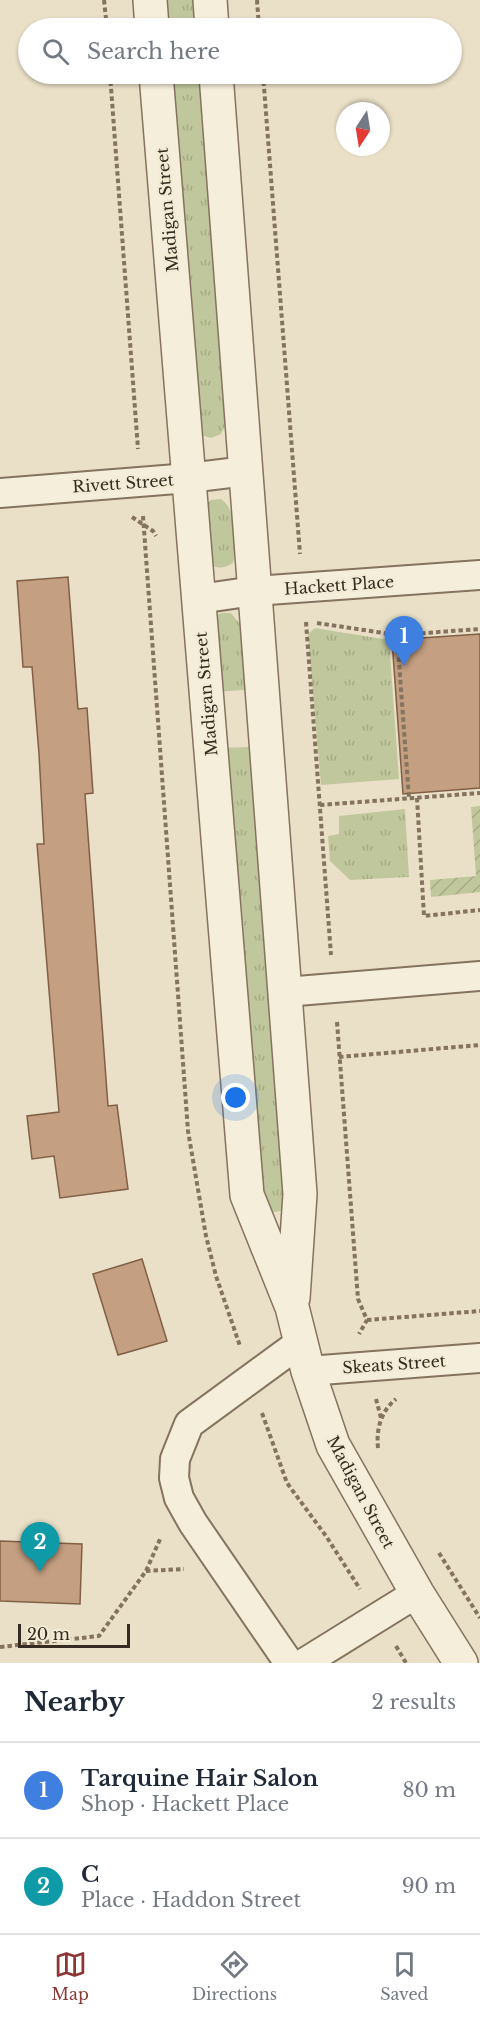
<!DOCTYPE html>
<html lang="en">
<head>
<meta charset="utf-8">
<style>
  :root { --surface:#fff; --page:#f2f2f3; --text:#1f2937; --muted:#747a83; --line:#e0e1e3; --accent:#8d3634 }
  body { margin:0; font-family:"Libre Baskerville",serif; background:var(--page); color:var(--text) }
  .compass { position:absolute; left:336px; top:102px; width:54px; height:54px; border-radius:50%; background:var(--surface); box-shadow:0 2px 4px #0004; rotate:192deg }
  .scale { position:absolute; left:18px; bottom:15px; width:112px; box-sizing:border-box; padding-left:6px; border:3px solid #362b20; border-top:0; font-size:16px; line-height:21px; white-space:nowrap; color:#362b20; -webkit-text-stroke:4px #f2ebd6; paint-order:stroke }
  .you { position:absolute; left:236px; top:1098px; width:21px; height:21px; margin:-15px; border:4px solid #fff; border-radius:50%; background:#1a73e8; box-shadow:0 0 0 9px #1a73e833 }
  .badge { display:grid; place-items:center; width:39px; height:39px; border-radius:50%; background:var(--accent); color:#fff; font-size:20px; font-weight:700 }
  .pin { position:absolute; translate:-50% -50px; filter:drop-shadow(0 2px 3px #0008) }
  .pin::after { content:''; position:absolute; top:32px; width:21px; height:18px; background:inherit; clip-path:polygon(0 0,100% 0,50% 100%) }
  .list { margin:0; padding:0; list-style:none }
  h2 { display:flex; justify-content:space-between; align-items:center; height:78px; margin:0; padding:0 24px; font-size:26px }
  h2 small { font-size:20px; font-weight:400; color:var(--muted) }
  .list li { display:grid; grid-template-columns:39px 1fr auto; gap:18px; align-items:center; box-sizing:border-box; height:96px; padding:0 24px; border-top:2px solid var(--line) }
  .list b { display:block; font-size:22px; white-space:nowrap }
  .list p { margin:0; font-size:20px; white-space:nowrap; color:var(--muted) }
  .list em { font-size:20px; font-style:normal; color:var(--muted) }
  .icon { flex:none; width:33px; height:33px; fill:none; stroke:currentColor; stroke-width:2; stroke-linecap:round; stroke-linejoin:round }
  .map { position:relative; flex:none; width:480px; height:1663px; overflow:hidden }
  .search { position:absolute; background:var(--surface); box-shadow:0 2px 4px #0004; left:18px; right:18px; top:18px; height:66px; display:flex; align-items:center; gap:15px; box-sizing:border-box; padding:0 21px; border-radius:33px; color:var(--muted); font-size:22px }
  .sheet { height:270px; background:var(--surface) }
  nav { display:flex; justify-content:space-around; align-items:center; box-sizing:border-box; height:84px; border-top:2px solid var(--line); background:var(--surface); font-size:16px; color:var(--muted) }
  nav a { display:grid; justify-items:center; gap:3px }
  nav .on { color:var(--accent) }
  .map>svg:first-child { display:block }
  .grass { fill:url(#grass-tufts) }
  .garden { fill:url(#garden-furrows) }
  .building { fill:#c49f81; stroke:#815f46; stroke-width:1.5 }
  .lines { fill:none; stroke-linecap:round; stroke-linejoin:round }
  .minor-casing { stroke:#84735e; stroke-width:32 }
  .tertiary-casing { stroke:#84735e; stroke-width:36 }
  .path { stroke:#84735e; stroke-width:4; stroke-dasharray:4.5 3; stroke-linecap:butt }
  .minor { stroke:#f5eeda; stroke-width:28 }
  .tertiary { stroke:#f5eeda; stroke-width:33 }
  .labels { text-anchor:middle; dominant-baseline:central; stroke-width:4.5; stroke-linejoin:round; paint-order:stroke }
  .street-label { font-size:16px; fill:#362b20; stroke:#f2ebd6 }
</style>
</head>
<body>
<div class="map">
<svg width="480" height="1663" viewBox="0 0 480 1663">
  <defs>
    <pattern id="grass-tufts" width="24" height="20" patternUnits="userSpaceOnUse" patternTransform="scale(1.5)"><rect width="24" height="20" fill="#c1c79c"/><path d="M3 7l-1-3M5 7V3M7 7l1-3M15 17l-1-3M17 17v-4M19 17l1-3" fill="none" stroke="#a6ab86"/></pattern>
    <pattern id="garden-furrows" width="10" height="10" patternUnits="userSpaceOnUse" patternTransform="scale(1.5)"><rect width="10" height="10" fill="#c1c79c"/><path d="M-1 1l2-2M0 10L10 0M9 11l2-2" fill="none" stroke="#a6ab86"/></pattern>
  </defs>
  <rect width="100%" height="100%" fill="#eae0c7"/>
  <!-- grass -->
  <path class="grass" d="M161 0H193L195 28H163Z
    M166 74H199L225 425 221 434 211 438 201 435Z
    M221 499C237 509 238 546 233 563 221 570 215 569 206 560L203 508 211 500Z
    M221 613H231L240 624 245 690 214 692V617Z
    M315 628 389 640 399 779 321 785 308 634Z
    M249 747 286 1210 269 1213 263 1197 218 748Z
    M405 809 409 877 350 880 330 861 328 836 339 834V816Z"/>
  <!-- garden -->
  <path class="garden" d="M480 806V892L431 897 430 880 476 876 471 807Z"/>
  <!-- building -->
  <path class="building" d="M68 577 78 709 87 708 90 750 93 793 85 794 108 1106 117 1105 128 1189 60 1198 54 1156 32 1159 27 1116 59 1112 37 844H44L39 754 32 667H23L17 581Z
    M480 634V788L403 794 392 640Z
    M142 1259 167 1341 118 1355 93 1274Z
    M0 1541 82 1544 80 1604 0 1601Z"/>
  <g class="lines">
    <defs>
      <path id="minor" d="M0 493 189 478 246 471
        M199 599 254 591 480 575
        M285 992 480 976
        M308 1371 480 1358
        M289 1663 193 1523 179 1498 174 1478 175 1459 189 1424 301 1342
        M304 1663 417 1593"/>
      <path id="tertiary" d="M150 0 152 28
        M210 0 212 28
        M156 74 247 1195 292 1307 308 1371 333 1445 417 1593 461 1663
        M216 74 300 1194 293 1298"/>
    </defs>
    <!-- minor casing -->
    <use href="#minor" class="minor-casing"/>
    <!-- tertiary casing -->
    <use href="#tertiary" class="tertiary-casing"/>
    <!-- path -->
    <path class="path" d="M104 0 107 28
      M257 0 259 28
      M110 74 138 449
      M263 74 300 554
      M143 516 188 1131 206 1236 216 1276 240 1346
      M132 517 153 531 156 536
      M306 622 331 955
      M317 623 397 635 480 629
      M397 635 409 798
      M417 798 424 916 480 910
      M320 805 480 793
      M337 1022 358 1299 367 1320 359 1334
      M339 1057 480 1045
      M367 1320 480 1311
      M376 1399 381 1418
      M262 1413 287 1483 326 1536 360 1589
      M378 1448C376 1429 381 1411 396 1399
      M439 1553 480 1618
      M146 1571 184 1569
      M396 1646 406 1663
      M0 1647 99 1636 146 1571 161 1537"/>
    <!-- minor -->
    <use href="#minor" class="minor"/>
    <!-- tertiary -->
    <use href="#tertiary" class="tertiary"/>
  </g>
  <g class="labels">
    <!-- street labels -->
    <g class="street-label">
      <text transform="translate(167 210) rotate(-95)">Madigan Street</text>
      <text transform="translate(123 483) rotate(-4)">Rivett Street</text>
      <text transform="translate(339 585) rotate(-4)">Hackett Place</text>
      <text transform="translate(206 694) rotate(-95)">Madigan Street</text>
      <text transform="translate(394 1364) rotate(-4)">Skeats Street</text>
      <text transform="translate(361 1492) rotate(62)">Madigan Street</text>
    </g>
  </g>
</svg>
<svg class="compass" viewBox="-18 -18 36 36"><path d="M0-13l5 13h-10z" fill="#e53935"/><path d="M0 13l5-13h-10z" fill="#747a83"/></svg>
<div class="scale">20 m</div>
<div class="you"></div>
<div class="pin badge" style="left:404px;top:666px;background:#3f7fe0">1</div>
<div class="pin badge" style="left:40px;top:1572px;background:#0f9aa8">2</div>
<div class="search"><svg class="icon" aria-label="search" viewBox="0 0 24 24"><circle cx="10" cy="10" r="6"/><path d="M15 15l6 6"/></svg>Search here</div>
</div>
<section class="sheet">
<h2>Nearby<small>2 results</small></h2>
<ul class="list">
<li><span class="badge" style="background:#3f7fe0">1</span><div><b>Tarquine Hair Salon</b><p>Shop · Hackett Place</p></div><em>80 m</em></li>
<li><span class="badge" style="background:#0f9aa8">2</span><div><b>C</b><p>Place · Haddon Street</p></div><em>90 m</em></li>
</ul>
</section>
<nav>
<a class="on"><svg class="icon" aria-label="map" viewBox="0 0 24 24"><path d="M3 6l6-2 6 2 6-2v14l-6 2-6-2-6 2zM9 4v14M15 6v14"/></svg>Map</a>
<a><svg class="icon" aria-label="directions" viewBox="0 0 24 24"><path d="M12 3l9 9-9 9-9-9zM9 14v-3h6M13 9l2 2-2 2"/></svg>Directions</a>
<a><svg class="icon" aria-label="saved" viewBox="0 0 24 24"><path d="M7 4h10v16l-5-4-5 4z"/></svg>Saved</a>
</nav>
</body>
</html>
